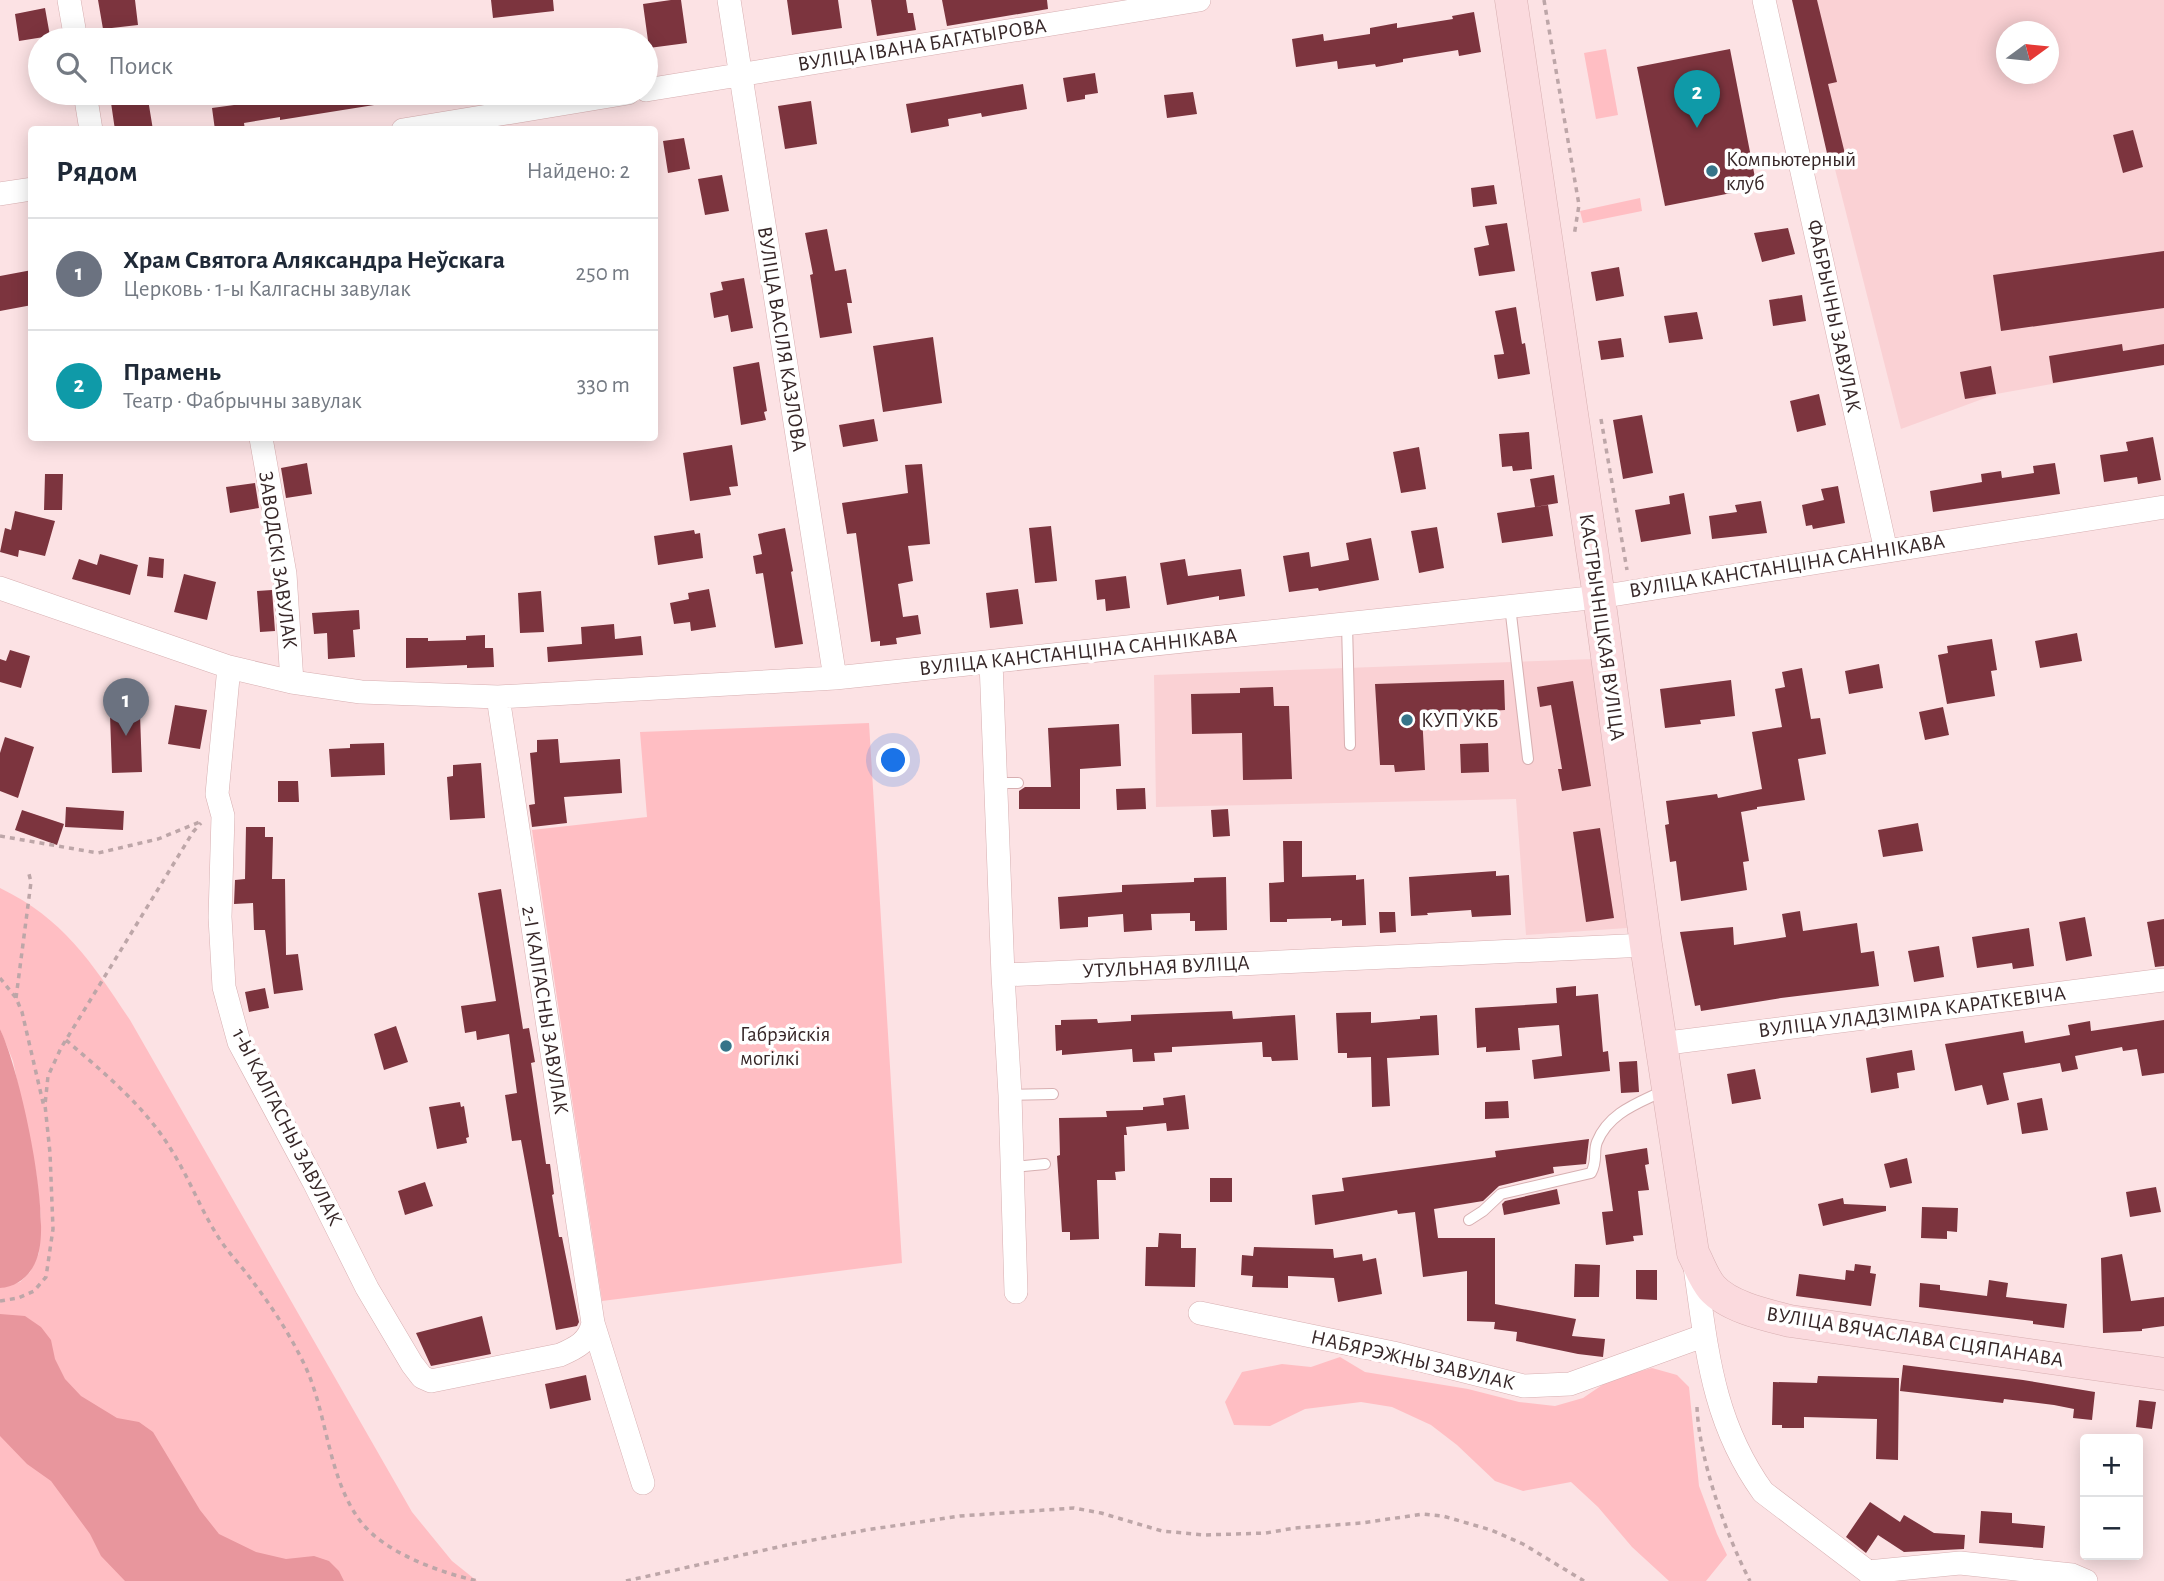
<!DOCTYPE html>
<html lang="ru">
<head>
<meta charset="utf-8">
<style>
  :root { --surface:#fff; --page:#f2f2f3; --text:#1f2937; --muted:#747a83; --line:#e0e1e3; --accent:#db2777 }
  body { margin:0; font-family:"Alegreya Sans",sans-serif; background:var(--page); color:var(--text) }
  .controls { position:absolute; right:21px; bottom:21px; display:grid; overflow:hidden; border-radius:7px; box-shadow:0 4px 18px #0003 }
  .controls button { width:63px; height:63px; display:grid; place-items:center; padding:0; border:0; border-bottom:2px solid var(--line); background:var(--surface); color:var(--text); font:35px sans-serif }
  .compass { position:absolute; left:1996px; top:21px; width:63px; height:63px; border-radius:50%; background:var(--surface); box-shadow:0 4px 18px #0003; rotate:75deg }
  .you { position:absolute; left:894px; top:761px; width:24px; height:24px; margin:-18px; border:5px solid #fff; border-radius:50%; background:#1a73e8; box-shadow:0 0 0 10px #1a73e833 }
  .badge { display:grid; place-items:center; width:46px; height:46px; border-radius:50%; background:var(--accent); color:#fff; font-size:23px; font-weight:700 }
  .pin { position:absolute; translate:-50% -58px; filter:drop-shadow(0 2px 4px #0008) }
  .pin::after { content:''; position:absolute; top:37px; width:24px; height:21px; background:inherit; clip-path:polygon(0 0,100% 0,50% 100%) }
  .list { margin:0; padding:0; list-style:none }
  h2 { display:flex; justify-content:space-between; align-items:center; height:91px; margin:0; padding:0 28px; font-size:30px }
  h2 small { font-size:23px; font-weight:400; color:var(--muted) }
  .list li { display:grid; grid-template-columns:46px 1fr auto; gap:21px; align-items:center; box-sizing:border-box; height:112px; padding:0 28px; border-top:2px solid var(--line) }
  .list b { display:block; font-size:26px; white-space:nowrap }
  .list p { margin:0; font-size:23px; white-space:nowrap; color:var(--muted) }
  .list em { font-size:23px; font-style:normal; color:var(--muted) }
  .icon { flex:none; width:38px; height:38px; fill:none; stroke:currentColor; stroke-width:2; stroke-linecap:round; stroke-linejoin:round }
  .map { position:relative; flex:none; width:2164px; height:1581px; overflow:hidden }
  .search { position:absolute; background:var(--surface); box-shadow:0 4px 18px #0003; left:28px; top:28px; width:630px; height:77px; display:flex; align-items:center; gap:18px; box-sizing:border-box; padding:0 24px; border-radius:38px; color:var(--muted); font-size:26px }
  .panel { position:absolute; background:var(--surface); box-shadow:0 4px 18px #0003; left:28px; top:126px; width:630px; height:315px; border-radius:7px }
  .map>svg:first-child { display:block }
  .built { fill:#fad1d4; fill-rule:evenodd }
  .green { fill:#ffbec3 }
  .water { fill:#e8969d }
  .building { fill:#7c343e }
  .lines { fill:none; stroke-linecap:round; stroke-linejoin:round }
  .lane-casing { stroke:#d7afb1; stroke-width:12 }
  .street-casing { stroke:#d7afb1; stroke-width:24 }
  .secondary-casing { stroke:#d7afb1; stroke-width:33 }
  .path { stroke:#bda6a8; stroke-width:3.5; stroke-dasharray:5 5; stroke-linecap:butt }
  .lane { stroke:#fff; stroke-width:10 }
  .street { stroke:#fff; stroke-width:23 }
  .secondary { stroke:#fbdade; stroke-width:32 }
  .poi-dot { fill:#367489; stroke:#fff; stroke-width:2.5 }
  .labels { text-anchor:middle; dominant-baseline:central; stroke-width:7; stroke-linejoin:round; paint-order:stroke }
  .street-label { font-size:21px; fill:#372728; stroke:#fff }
  .poi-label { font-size:21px; fill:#372728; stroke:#fff; text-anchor:start }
</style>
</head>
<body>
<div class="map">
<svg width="2164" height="1581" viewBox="0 0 2164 1581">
  <rect width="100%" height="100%" fill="#fce2e4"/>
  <!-- built -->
  <path class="built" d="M1792 0H2164V364L1996 394 1901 429ZM2007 32H2048V74H2007Z
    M1594 659 1627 928 1526 935 1516 799 1156 807 1154 675Z"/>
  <!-- green -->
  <path class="green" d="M1606 49 1618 115 1596 119 1584 53Z
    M1640 198 1642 211 1583 223 1580 211Z
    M869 723 902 1263 602 1301 532 830 647 817 640 732Z
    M0 888C64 919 92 963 130 1020L412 1512 452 1561 477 1581H0V1288L20 1282 30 1272 39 1253 41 1217 36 1172 13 1061 0 1029Z
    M1340 1357 1365 1372 1468 1389 1519 1402 1555 1406 1583 1398 1611 1379 1652 1368 1677 1375 1689 1387 1699 1486 1717 1534 1727 1555 1706 1581H1669L1632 1547 1598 1507 1571 1482 1523 1491 1495 1481 1457 1445 1431 1425 1392 1407 1361 1402 1305 1409 1270 1426 1234 1425 1225 1402 1242 1372 1282 1364 1311 1367Z"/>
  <!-- water -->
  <path class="water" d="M0 1029C20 1071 51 1212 38 1255 33 1273 19 1287 0 1288Z
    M0 1314 25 1316 41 1327 51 1340 55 1359 65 1379 81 1396 117 1418 139 1422 153 1432 200 1510 219 1534 256 1552 286 1559 314 1556 329 1561 339 1571 344 1581H125L101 1556 90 1534 51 1481 27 1464 0 1436Z"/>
  <!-- building -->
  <path class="building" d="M98 0H135L138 25 103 29Z
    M491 0H553L554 11 493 18Z
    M671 0H681L687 43 649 48 643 4Z
    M787 0H838L842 28 792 35Z
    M871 0H906L908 13H913L916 30 877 36Z
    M942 0H1047L1048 9 947 26Z
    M1792 0H1817L1837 82 1828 84 1846 158 1829 162Z
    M45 8 50 36 19 41 15 14Z
    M1474 12 1481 52 1459 56 1458 50 1403 59V62L1376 67 1375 64 1338 69 1337 61 1296 67 1292 39 1323 34 1324 41 1370 34V28L1397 23V28L1453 19 1452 16Z
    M1730 49 1757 188 1665 206 1637 67Z
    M1095 73 1098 93 1085 95V99L1067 102 1063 78Z
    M1023 84 1027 109 982 117 981 113 948 119 949 126 911 133 906 104Z
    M1193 92 1197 114 1167 118 1164 95Z
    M128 93H147L153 130H115L110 96Z
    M255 93H392L393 102 280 120V117L244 123 245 130H215L212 108 256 102Z
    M811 101 817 144 785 149 778 106Z
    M2133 130 2143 167 2123 173 2113 135Z
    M684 138 690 169 668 173 663 141Z
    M722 175 729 211 705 215 698 179Z
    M1494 185 1497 204 1473 207 1471 188Z
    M1507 223 1515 271 1479 276 1474 248 1489 245 1485 226Z
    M1788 228 1795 254 1762 262 1754 233Z
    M827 229 835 271 846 269 852 303H847L852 333 820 338 810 275 813 274 805 233Z
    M2164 251V308L2001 331 1993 275Z
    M1619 267 1624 296 1596 301 1591 272Z
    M32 270V305L0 311V276Z
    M744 278 753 328 731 332 728 315 714 318 710 293 723 290 721 282Z
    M1802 295 1806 321 1773 326 1769 300Z
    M1516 307 1522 344 1525 343 1530 374 1498 379 1494 355 1504 354 1495 311Z
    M1697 312 1703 339 1669 343 1664 316Z
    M933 337 942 403 883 412 873 346Z
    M1621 338 1624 357 1601 360 1598 341Z
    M2122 344 2123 351 2164 344V365L2053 383 2049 356Z
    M759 362 767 411 764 412 766 420 741 425 733 367Z
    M1991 366 1996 394 1965 399 1960 372Z
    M1819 394 1826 425 1797 432 1790 401Z
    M1642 415 1653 473 1623 479 1613 420Z
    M874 419 878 441 843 447 839 425Z
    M1529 432 1532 469 1513 471 1512 466 1502 467 1499 434Z
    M2153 437 2161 480 2138 484 2137 477 2104 482 2100 455 2128 451 2126 442Z
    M732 445 738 486 729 487 731 495 690 501 683 453Z
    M1419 447 1426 489 1401 493 1393 452Z
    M307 463 312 494 286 498 281 468Z
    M2055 463 2060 494 1933 512 1930 491 1982 482 1981 474 2001 471 2002 478 2034 473 2033 466Z
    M922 464 930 544 908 546 913 581 898 584 903 617 918 615 921 634 896 638 897 644 880 646V641L871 642 856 533 847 534 842 503 908 493 905 465Z
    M45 474H63L62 510H44Z
    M1554 475 1558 503 1535 507 1530 479Z
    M255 483 259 508 230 513 226 487Z
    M1838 486 1845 523 1813 529 1812 525 1806 526 1802 505 1824 500 1821 489Z
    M1684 493 1691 534 1641 542 1635 510 1670 504 1669 496Z
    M1761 501 1767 533 1712 539 1709 516 1737 512 1735 505Z
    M1548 505 1553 536 1502 543 1497 513Z
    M15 511 55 521 45 556 19 550 18 557 0 552 5 528 11 530Z
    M1051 526 1057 581 1035 583 1029 528Z
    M1437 527 1444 568 1419 573 1411 531Z
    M785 528 793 571 791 572 803 644 775 648 763 573 756 574 753 556 762 554 758 534Z
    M694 530 695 534 700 533 703 558 658 565 654 536Z
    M1371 538 1379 580 1319 591 1318 588 1289 592 1283 556 1309 552 1311 567 1349 560 1346 543Z
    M100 554 138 565 130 595 72 579 79 559 97 565Z
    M149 557 164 559 163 578 147 576Z
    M1185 559 1188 576 1241 569 1245 596 1219 600V596L1167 605 1160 563Z
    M184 574 216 582 207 620 174 612Z
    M1126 576 1130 608 1106 611 1105 599 1097 600 1095 580Z
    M709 589 716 627 691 631 690 622 674 624 670 603 689 599 688 593Z
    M1018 589 1023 624 990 628 986 593Z
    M272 590 275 631 260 632 257 591Z
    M541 591 544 632 520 633 518 593Z
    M359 610 360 629 353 630 355 657 328 659 327 633 314 634 312 613Z
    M614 624 615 639 641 636 643 655 548 662 547 647 582 644 581 627Z
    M2077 633 2082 661 2040 668 2035 641Z
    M485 635V648H493L494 667 467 668V665L406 668V638H428V641L466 640V636Z
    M1992 639 1997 670 1991 671 1995 696 1947 704 1938 655 1948 653 1947 646Z
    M10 650 30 656 21 688 0 682V659L6 661Z
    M1879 664 1883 688 1849 694 1845 671Z
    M1802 668 1811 719 1820 718 1826 754 1798 759 1805 800 1757 807V809L1741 812 1749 861 1743 862 1747 890 1681 901 1676 861 1670 862 1665 825 1669 824 1666 801 1717 794 1718 798 1762 789 1752 732 1782 727 1775 689 1785 687 1782 672Z
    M1504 680 1505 710 1422 715 1425 770 1395 772 1394 765H1380L1375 684Z
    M1731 680 1735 716 1700 720 1701 724 1665 728 1660 689Z
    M1573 681 1591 786 1562 791 1558 769H1562L1551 705 1540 707 1537 687Z
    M1273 687 1274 706H1289L1292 779 1243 780 1242 733 1192 734 1191 694 1240 693V688Z
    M175 705 207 710 200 749 168 744Z
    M1943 707 1949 735 1925 740 1919 712Z
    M140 714 142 772 112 773 110 715Z
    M1119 724 1121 766 1080 769V809H1019V791L1025 787H1051L1048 728Z
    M5 737 34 747 18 798 0 791V753Z
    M558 739 560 763 620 759 622 793 564 797 567 823 532 827 529 805 535 804 530 753 537 752V740Z
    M384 743 385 775 331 777 329 749 350 748V744Z
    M1488 743 1489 772 1461 773 1460 744Z
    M481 763 485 818 450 820 447 777 453 776V765Z
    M278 781H298L299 802H278Z
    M1145 788 1146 809 1117 810 1116 789Z
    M66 807 124 811 123 830 65 827Z
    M1228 809 1230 836 1213 837 1211 810Z
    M22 810 64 824 57 845 15 830Z
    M1918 823 1923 851 1883 857 1878 830Z
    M246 827H265V837H273L272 879H285L286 955 298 954 303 990 274 994 265 930H254L253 903 234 904 235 880 245 879Z
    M1600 828 1614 918 1586 922 1573 832Z
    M1283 841H1302V877L1356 875V880L1364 879 1366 925 1342 926V920L1331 921V918L1287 919V922H1270L1269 883 1284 882Z
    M1496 871V876L1509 875 1511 915 1472 917 1471 910 1427 913 1428 915 1411 916 1409 877Z
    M1226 877 1227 930 1195 931V921H1190V913L1151 914 1152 930 1124 932 1123 914 1088 917V927L1060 929 1058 897 1122 892V885L1194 882V878Z
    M501 889 523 1029 529 1028 535 1062 531 1063 546 1164H550L554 1194 552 1195 559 1237H562L579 1322 577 1326 556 1330 521 1140 512 1141 505 1095 517 1093 509 1034 477 1040 476 1031 465 1033 461 1006 496 1001 478 893Z
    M1800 911 1803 931 1857 923 1861 953 1874 951 1879 986 1781 998 1701 1011 1700 1005 1695 1006 1680 932 1733 927 1734 945 1786 937 1782 914Z
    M1379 912H1395L1396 932 1380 933Z
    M2085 917 2092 956 2066 961 2059 922Z
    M2164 919V966L2155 967 2147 922Z
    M2029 928 2034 966 2013 969 2012 963 1977 968 1972 937Z
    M1939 946 1944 977 1914 982 1908 951Z
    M1576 986V996L1598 994 1603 1052 1608 1051 1610 1071 1534 1079 1532 1060 1562 1056 1559 1025 1518 1028 1520 1050 1486 1052V1047L1477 1048 1475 1008 1557 1003 1556 988Z
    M265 988 269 1008 249 1012 245 992Z
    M1232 1011 1233 1019 1295 1015 1298 1060 1272 1061 1271 1057H1263L1262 1042 1172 1047V1052L1154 1053 1155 1061 1133 1062 1132 1049 1062 1055V1050L1056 1051 1055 1025H1061V1020L1097 1019 1098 1023 1131 1021V1015Z
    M1371 1012V1023L1420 1019V1016L1437 1015 1439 1055 1387 1058 1390 1106 1372 1107 1371 1057 1347 1058V1053H1338L1336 1013Z
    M2164 1020V1073L2142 1076 2137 1049 2123 1051 2122 1047 2075 1056 2078 1069 2062 1072 2060 1063 2003 1073 2009 1100 1987 1105 1982 1085 1955 1091 1945 1044 2023 1031 2025 1043 2070 1035 2068 1025 2090 1021 2091 1031Z
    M396 1026 408 1062 384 1070 374 1034Z
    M1912 1050 1915 1070 1897 1073 1899 1088 1871 1093 1866 1058Z
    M1637 1061 1639 1092 1621 1093 1619 1062Z
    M1755 1069 1761 1099 1732 1104 1727 1074Z
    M1185 1095 1189 1129 1167 1131 1166 1123 1126 1127 1127 1135H1124L1125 1171 1115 1172 1116 1180H1097L1099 1239 1070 1240V1232H1062L1057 1156 1060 1155 1059 1118 1107 1117 1106 1111 1143 1110V1107L1164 1105 1163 1098Z
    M2042 1098 2048 1130 2022 1134 2017 1103Z
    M1508 1101 1509 1118 1485 1119V1102Z
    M460 1102 461 1107 464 1106 469 1137 466 1138 467 1143 437 1149 429 1107Z
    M1589 1139 1586 1164 1553 1167 1554 1173 1499 1186 1483 1201 1434 1209 1438 1238H1495V1304L1576 1319 1572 1336 1605 1339 1603 1357 1578 1354 1516 1341 1517 1332 1494 1329 1495 1322 1467 1321V1271L1423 1277 1415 1212 1398 1214 1397 1210 1315 1225 1312 1195 1344 1191 1342 1178 1496 1157 1495 1151Z
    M1647 1148 1649 1164 1645 1165 1649 1190 1638 1191 1643 1235 1633 1236 1634 1241 1606 1245 1602 1212 1613 1211 1605 1155Z
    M1907 1158 1912 1183 1890 1188 1884 1164Z
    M1210 1178H1232V1202H1210Z
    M425 1182 433 1206 405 1215 398 1191Z
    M2156 1187 2161 1212 2130 1217 2126 1192Z
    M1557 1189 1560 1204 1504 1215 1502 1204 1505 1201Z
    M1843 1198 1844 1204 1886 1206V1211L1823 1226 1818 1204Z
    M1922 1207 1958 1208 1957 1232 1947 1231V1239L1921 1238Z
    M1159 1233 1181 1234V1248H1196L1195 1287 1145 1286 1146 1247H1158Z
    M1254 1247 1333 1249 1334 1258 1362 1254 1363 1261 1376 1258 1382 1294 1338 1302 1334 1278 1288 1276V1288L1252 1287 1253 1276 1241 1275 1242 1255 1253 1256Z
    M2122 1254 2131 1301 2164 1297V1326L2142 1329V1331L2103 1333 2101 1258Z
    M1575 1264 1600 1265 1599 1297H1574Z
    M1855 1264 1871 1266 1870 1273 1876 1274 1871 1306 1796 1296 1799 1274 1845 1280 1846 1270 1854 1271Z
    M1636 1270H1657V1300L1636 1299Z
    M1989 1280 2008 1283 2006 1297 2067 1304 2064 1328 2033 1324V1321L1919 1307 1920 1283 1940 1285V1290L1987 1296Z
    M482 1316 491 1354 431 1366 416 1333Z
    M1903 1365 2023 1380 2095 1392 2092 1420 2073 1418 2074 1409 2054 1405 2004 1399 2003 1403 1900 1391Z
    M586 1375 591 1400 550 1409 545 1384Z
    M1818 1376 1899 1378 1898 1460 1876 1459 1877 1419 1804 1417V1428H1782V1425H1772L1773 1382 1817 1383Z
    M2139 1400 2156 1402 2152 1429 2136 1427Z
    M1870 1502 1900 1522 1904 1515 1934 1533 1965 1535 1964 1549 1904 1552 1878 1535 1866 1553 1846 1537Z
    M1981 1511 2012 1513V1523L2045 1526 2043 1548 1979 1543Z"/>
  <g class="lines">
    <defs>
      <path id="lane" d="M1510 606 1528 759
        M1347 624 1350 745
        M997 783H1018
        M1010 1095 1053 1094
        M1013 1167 1045 1164
        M1469 1220 1483 1211 1501 1194 1591 1173C1598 1160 1593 1152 1597 1142 1609 1112 1639 1103 1665 1090"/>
      <path id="street" d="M69 0 76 40
        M729 0 835 678
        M1764 0 1886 551
        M646 90 1199 0
        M85 93 91 130
        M403 130 628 93
        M0 194 32 189
        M261 438 285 574 292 682
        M0 588 229 667 292 682 361 692 498 697 835 678 1599 597 2164 507
        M991 662 1003 975
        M229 667 217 794 223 816 220 917 224 987 239 1042 314 1182 367 1288 412 1364 422 1377 431 1381 560 1355C576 1348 589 1342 593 1323
        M498 697 593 1323 643 1483
        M1660 1044 2164 980
        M1695 1267C1707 1350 1712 1421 1763 1492L1880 1581
        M1016 1292 1010 1095 1003 975 1646 945
        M1200 1313 1393 1353 1524 1386 1570 1384 1703 1336
        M1868 1572 1960 1563 2072 1575 2086 1581"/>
      <path id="secondary" d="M1511 0 1599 597 1646 945 1693 1253C1699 1264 1704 1279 1712 1288 1729 1307 1766 1315 1790 1321L2164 1374"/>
    </defs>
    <!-- lane casing -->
    <use href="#lane" class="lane-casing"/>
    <!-- street casing -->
    <use href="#street" class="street-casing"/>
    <!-- secondary casing -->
    <use href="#secondary" class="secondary-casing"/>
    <!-- path -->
    <path class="path" d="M1544 0 1579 205 1574 236
      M1601 419 1627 570
      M0 836 98 853 158 839 202 821
      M0 978 16 998 22 1012 44 1107
      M16 998 31 882 28 870
      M66 1040C105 1074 145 1106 172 1151 189 1178 200 1208 217 1235 227 1252 242 1266 253 1282 273 1308 292 1338 306 1368 328 1417 328 1479 361 1522 385 1553 441 1573 478 1581
      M0 1301 18 1298 34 1291 46 1277 53 1229 50 1153 45 1105 48 1076 61 1048 193 832 201 823
      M1697 1407C1699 1459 1726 1535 1750 1581
      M626 1581 787 1545 866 1530 960 1516 1074 1508 1101 1513 1162 1531 1204 1535 1266 1533 1295 1528 1362 1523 1423 1514 1443 1516 1491 1530 1523 1544 1584 1581"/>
    <!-- lane -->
    <use href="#lane" class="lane"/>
    <!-- street -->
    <use href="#street" class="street"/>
    <!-- secondary -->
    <use href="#secondary" class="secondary"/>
  </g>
  <!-- markers -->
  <g class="poi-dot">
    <circle cx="1712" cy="171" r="7"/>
    <circle cx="1407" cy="720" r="7"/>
    <circle cx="726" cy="1046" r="7"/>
  </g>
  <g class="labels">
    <!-- street labels -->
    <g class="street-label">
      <text transform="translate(922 45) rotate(-9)">ВУЛІЦА ІВАНА БАГАТЫРОВА</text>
      <text transform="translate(1834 316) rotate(78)">ФАБРЫЧНЫ ЗАВУЛАК</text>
      <text transform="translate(782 339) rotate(81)">ВУЛІЦА ВАСІЛЯ КАЗЛОВА</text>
      <text transform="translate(278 560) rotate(82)">ЗАВОДСКІ ЗАВУЛАК</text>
      <text transform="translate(1787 566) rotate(-9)">ВУЛІЦА КАНСТАНЦІНА САННІКАВА</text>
      <text transform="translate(1602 627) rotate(82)">КАСТРЫЧНІЦКАЯ ВУЛІЦА</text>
      <text transform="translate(1078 652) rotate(-6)">ВУЛІЦА КАНСТАНЦІНА САННІКАВА</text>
      <text transform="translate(1166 967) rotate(-3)">УТУЛЬНАЯ ВУЛІЦА</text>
      <text transform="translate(545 1010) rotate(81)">2-І КАЛГАСНЫ ЗАВУЛАК</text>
      <text transform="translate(1912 1012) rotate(-7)">ВУЛІЦА УЛАДЗІМІРА КАРАТКЕВІЧА</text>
      <text transform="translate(287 1127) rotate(63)">1-Ы КАЛГАСНЫ ЗАВУЛАК</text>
      <text transform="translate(1915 1337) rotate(9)">ВУЛІЦА ВЯЧАСЛАВА СЦЯПАНАВА</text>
      <text transform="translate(1413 1360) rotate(13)">НАБЯРЭЖНЫ ЗАВУЛАК</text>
    </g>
    <!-- poi labels -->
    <g class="poi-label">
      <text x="1726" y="159">Компьютерный<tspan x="1726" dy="24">клуб</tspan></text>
      <text x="1421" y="720">КУП УКБ</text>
      <text x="740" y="1034">Габрэйскія<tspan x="740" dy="24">могілкі</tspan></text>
    </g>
  </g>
</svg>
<div class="controls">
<button>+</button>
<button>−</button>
</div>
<svg class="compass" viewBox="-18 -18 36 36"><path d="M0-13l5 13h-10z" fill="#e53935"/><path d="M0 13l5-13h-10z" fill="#747a83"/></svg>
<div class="you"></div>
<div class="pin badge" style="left:126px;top:736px;background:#6b7280">1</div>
<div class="pin badge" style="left:1697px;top:128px;background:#0f9aa8">2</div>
<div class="search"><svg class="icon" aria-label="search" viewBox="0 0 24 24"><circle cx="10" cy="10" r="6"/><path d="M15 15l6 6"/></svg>Поиск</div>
<section class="panel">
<h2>Рядом<small>Найдено: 2</small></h2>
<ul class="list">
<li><span class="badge" style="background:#6b7280">1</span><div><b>Храм Святога Аляксандра Неўскага</b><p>Церковь · 1-ы Калгасны завулак</p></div><em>250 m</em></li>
<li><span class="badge" style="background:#0f9aa8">2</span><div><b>Прамень</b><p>Театр · Фабрычны завулак</p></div><em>330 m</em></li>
</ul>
</section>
</div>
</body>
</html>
